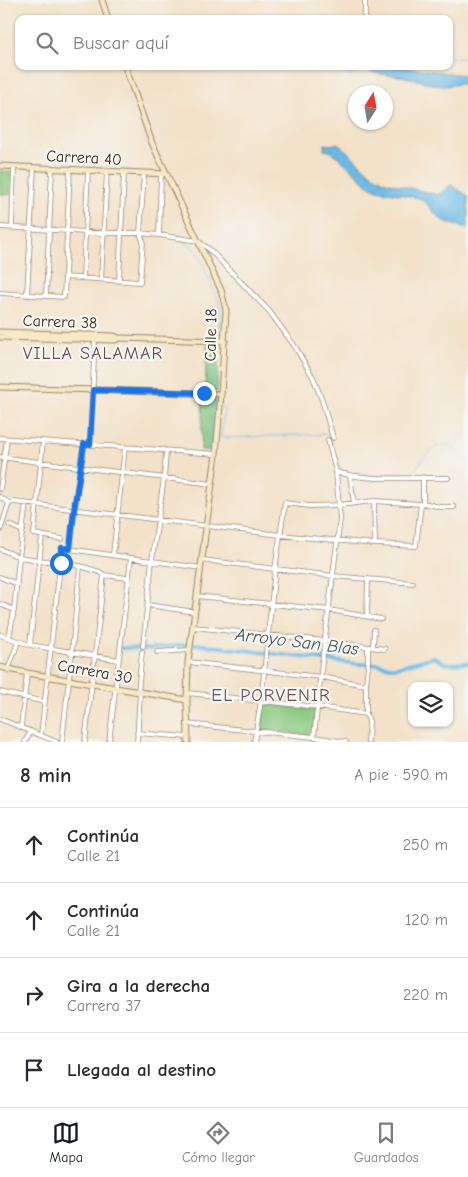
<!DOCTYPE html>
<html lang="es">
<head>
<meta charset="utf-8">
<style>
  :root { --surface:#fff; --page:#f2f2f3; --text:#2b2b33; --muted:#7c7c81; --line:#e1e1e2; --accent:#111827 }
  body { margin:0; font-family:"Comic Neue",sans-serif; background:var(--page); color:var(--text) }
  .controls { position:absolute; right:15px; bottom:15px; display:grid; overflow:hidden; border-radius:10px; box-shadow:0 1px 4px #0004 }
  .controls button { width:45px; height:45px; display:grid; place-items:center; padding:0; border:0; border-bottom:1px solid var(--line); background:var(--surface); color:var(--text); font:25px sans-serif }
  .compass { position:absolute; left:348px; top:85px; width:45px; height:45px; border-radius:50%; background:var(--surface); box-shadow:0 1px 4px #0004; rotate:11deg }
  .stop { position:absolute; width:15px; height:15px; margin:-11px; border:4px solid #1a73e8; border-radius:50%; background:#fff }
  .stop.end { background:#1a73e8; border-color:#fff; box-shadow:0 1px 5px #0008 }
  .list { margin:0; padding:0; list-style:none }
  h2 { display:flex; justify-content:space-between; align-items:center; height:65px; margin:0; padding:0 20px; font-size:21px }
  h2 small { font-size:16px; font-weight:400; color:var(--muted) }
  .list li { display:grid; grid-template-columns:32px 1fr auto; gap:15px; align-items:center; box-sizing:border-box; height:75px; padding:0 20px; border-top:1px solid var(--line) }
  .list b { display:block; font-size:19px; white-space:nowrap }
  .list p { margin:0; font-size:16px; white-space:nowrap; color:var(--muted) }
  .list em { font-size:16px; font-style:normal; color:var(--muted) }
  .icon { flex:none; width:28px; height:28px; fill:none; stroke:currentColor; stroke-width:2; stroke-linecap:round; stroke-linejoin:round }
  .map { position:relative; flex:none; width:468px; height:742px; overflow:hidden }
  .search { position:absolute; background:var(--surface); box-shadow:0 1px 4px #0004; left:15px; right:15px; top:15px; height:55px; display:flex; align-items:center; gap:12px; box-sizing:border-box; padding:0 18px; border-radius:10px; color:var(--muted); font-size:19px }
  .sheet { height:365px; background:var(--surface) }
  nav { display:flex; justify-content:space-around; align-items:center; box-sizing:border-box; height:70px; border-top:1px solid var(--line); background:var(--surface); font-size:14px; color:var(--muted) }
  nav a { display:grid; justify-items:center; gap:2px }
  nav .on { color:var(--accent) }
  .map>svg:first-child { display:block }
  .green { fill:#8ac87f; stroke:#62794e }
  .water { fill:#6bbae5; stroke:#537282 }
  .lines { fill:none; stroke-linecap:round; stroke-linejoin:round }
  .stream { stroke:#6bbae5; stroke-width:1 }
  .canal { stroke:#6bbae5; stroke-width:4 }
  .street-casing { stroke:#978674; stroke-width:5.5 }
  .secondary-casing { stroke:#978674; stroke-width:7 }
  .street { stroke:#fff; stroke-width:4 }
  .secondary { stroke:#f6e9c3; stroke-width:5 }
  .route { stroke:#1a73e8; stroke-width:6 }
  .labels { text-anchor:middle; dominant-baseline:central; stroke-width:4.5; stroke-linejoin:round; paint-order:stroke }
  .street-label { font-size:16px; fill:#3b2a1e; stroke:#f6f6f2 }
  .neighbourhood-label { font-size:18px; letter-spacing:1px; fill:#6e5053; stroke:#f6f6f2 }
  .water-label { font-size:18px; font-style:italic; fill:#49555a; stroke:#f6f6f2 }
</style>
</head>
<body>
<div class="map">
<svg width="468" height="742" viewBox="0 0 468 742">
  <rect width="100%" height="100%" fill="#f6f6f2"/>
  <filter id="ink" filterUnits="userSpaceOnUse"><feTurbulence type="fractalNoise" baseFrequency=".02" numOctaves="2"/><feDisplacementMap in="SourceGraphic" scale="10" xChannelSelector="R" yChannelSelector="G"/><feConvolveMatrix kernelMatrix="1 2 1 2 8 2 1 2 1" color-interpolation-filters="sRGB"/></filter>
  <filter id="wash" filterUnits="userSpaceOnUse"><feTurbulence type="fractalNoise" baseFrequency=".0096" numOctaves="4" result="noise"/><feDisplacementMap in="SourceGraphic" scale="20" xChannelSelector="R" yChannelSelector="G"/><feGaussianBlur stdDeviation="1.12" result="paint"/><feColorMatrix in="noise" values="0 0 0 0 0 0 0 0 0 0 0 0 0 0 0 0 0 1.4 0 .05"/><feComposite in="paint" operator="in"/></filter>
  <g filter="url(#wash)">
    <rect width="100%" height="100%" fill="#f3e2c9"/>
    <!-- green -->
    <path class="green" d="M0 171 12 172 10 195 0 194Z
      M207 345H219L217 392 205 391Z
      M203 398 216 399V420L212 450H201Z
      M264 704 316 710 313 736 261 729Z"/>
    <!-- water -->
    <path class="water" d="M338 66H394L464 75 468 76V86C458 82 454 86 445 86 432 85 419 80 406 77 396 75 385 75 375 73 370 72 366 68 361 68L356 72 350 75C345 73 339 73 338 66Z
      M338 143 370 173 386 182 438 195 451 185 468 196V228C459 226 448 224 440 218 432 212 429 203 419 198L378 190 371 187 337 156 330 151 324 150 325 144 331 145Z"/>
    <g class="lines">
      <!-- stream -->
      <path class="stream" d="M449 57 468 59
        M183 240 194 249 199 255 218 300 220 311 217 340
        M212 393 213 366
        M206 396 209 402 217 407
        M221 407H223L224 409 221 437 223 438 326 434 329 438 340 466 342 469 348 473
        M206 452C209 434 214 416 213 397
        M360 475 386 476 410 473 414 471C423 459 437 436 454 448 460 452 462 459 468 462"/>
      <!-- canal -->
      <path class="canal" d="M120 648 149 649 182 645 195 644 358 664H378L390 667H397L434 657 446 664 468 663"/>
    </g>
  </g>
  <g filter="url(#ink)">
    <g class="lines">
      <defs>
        <path id="street" d="M365 0V19
          M0 227 104 233H140L159 235 198 241 209 249 269 311 294 345 313 377 322 400 333 438
          M12 227 14 167
          M159 235 161 174
          M64 277 140 282 143 241 140 233 144 173
          M83 278 88 170
          M101 279 107 171
          M119 280 124 172
          M0 293 64 297 70 169
          M27 295 34 168
          M46 296 52 169
          M0 438 216 454
          M43 441 34 534 62 539
          M90 445 95 337
          M0 457 212 484
          M336 472C372 482 411 477 448 478
          M350 476 354 503
          M423 477V503
          M0 489 7 439
          M0 497 9 503 15 502 280 535 375 544 416 546 421 504
          M374 501 375 544
          M9 525 23 531
          M0 531 9 503
          M0 549 19 557 80 566 100 572 104 575 128 578
          M70 549 74 510 84 444
          M113 555 125 447
          M202 560 333 576 413 583
          M0 577 17 584
          M197 596 329 610 381 619
          M0 604 14 610
          M148 605 195 612
          M367 616 368 580
          M193 627 325 641 385 649
          M0 635 30 645 119 660
          M9 638 14 610 19 557 26 503
          M30 645 42 536
          M143 646 152 560 164 478 166 451 165 450
          M373 647 374 630
          M157 652 190 650
          M188 662 321 677 366 685
          M368 662V647
          M368 665 366 685V714L369 721 368 742
          M8 670 18 642
          M0 692 45 702
          M138 692 142 652
          M187 693 318 707 366 714
          M0 719 57 742
          M187 724 314 737 346 742
          M21 727 27 673
          M137 733 187 737
          M41 735 62 548 201 568
          M314 737 322 662 340 519 336 472 328 440
          M25 742 31 731
          M62 742 72 652 80 566
          M85 742 104 575
          M109 742 131 558
          M137 742 140 692
          M254 742 261 701 275 569 285 503 310 506 339 505 374 501 421 504 423 503 440 507H454"/>
        <path id="secondary" d="M102 0 108 19
          M125 66 152 143 221 290 226 310 221 394 216 454 188 662 187 700 188 742
          M0 166 166 174
          M0 332 114 336 119 338
          M0 337 115 340 120 338 225 341
          M0 387 221 394
          M0 667 27 673 187 700"/>
      </defs>
      <!-- street casing -->
      <use href="#street" class="street-casing"/>
      <!-- secondary casing -->
      <use href="#secondary" class="secondary-casing"/>
      <!-- street -->
      <use href="#street" class="street"/>
      <!-- secondary -->
      <use href="#secondary" class="secondary"/>
    </g>
  </g>
  <g class="lines" filter="url(#ink)">
    <!-- route -->
    <path class="route" d="M61 563 62 548 70 549 74 510 84 444H90L93 390 204 393"/>
  </g>
  <g class="labels">
    <!-- street labels -->
    <g class="street-label">
      <text transform="translate(84 158) rotate(3)">Carrera 40</text>
      <text transform="translate(60 322) rotate(2)">Carrera 38</text>
      <text transform="translate(211 335) rotate(-89)">Calle 18</text>
      <text transform="translate(95 672) rotate(10)">Carrera 30</text>
    </g>
    <!-- neighbourhood labels -->
    <g class="neighbourhood-label">
      <text x="93" y="353">VILLA SALAMAR</text>
      <text x="271" y="695">EL PORVENIR</text>
    </g>
    <!-- water labels -->
    <g class="water-label">
      <text transform="translate(297 642) rotate(7)">Arroyo San Blas</text>
    </g>
  </g>
</svg>
<div class="controls">
<button><svg class="icon" aria-label="layers" viewBox="0 0 24 24"><path d="M12 4l9 5-9 5-9-5zM3 14l9 5 9-5"/></svg></button>
</div>
<svg class="compass" viewBox="-18 -18 36 36"><path d="M0-13l5 13h-10z" fill="#e53935"/><path d="M0 13l5-13h-10z" fill="#7c7c81"/></svg>
<div class="stop" style="left:61px;top:563px"></div>
<div class="stop end" style="left:204px;top:393px"></div>
<div class="search"><svg class="icon" aria-label="search" viewBox="0 0 24 24"><circle cx="10" cy="10" r="6"/><path d="M15 15l6 6"/></svg>Buscar aquí</div>
</div>
<section class="sheet">
<h2>8 min<small>A pie · 590 m</small></h2>
<ul class="list">
<li><svg class="icon" aria-label="ahead" viewBox="0 0 24 24"><path d="M12 20V5M6 11l6-6 6 6"/></svg><div><b>Continúa</b><p>Calle 21</p></div><em>250 m</em></li>
<li><svg class="icon" aria-label="ahead" viewBox="0 0 24 24"><path d="M12 20V5M6 11l6-6 6 6"/></svg><div><b>Continúa</b><p>Calle 21</p></div><em>120 m</em></li>
<li><svg class="icon" aria-label="right" viewBox="0 0 24 24"><path d="M7 20v-9h11M14 6l5 5-5 5"/></svg><div><b>Gira a la derecha</b><p>Carrera 37</p></div><em>220 m</em></li>
<li><svg class="icon" aria-label="arrive" viewBox="0 0 24 24"><path d="M6 21V4h12l-3 4 3 4H6"/></svg><div><b>Llegada al destino</b></div></li>
</ul>
</section>
<nav>
<a class="on"><svg class="icon" aria-label="map" viewBox="0 0 24 24"><path d="M3 6l6-2 6 2 6-2v14l-6 2-6-2-6 2zM9 4v14M15 6v14"/></svg>Mapa</a>
<a><svg class="icon" aria-label="directions" viewBox="0 0 24 24"><path d="M12 3l9 9-9 9-9-9zM9 14v-3h6M13 9l2 2-2 2"/></svg>Cómo llegar</a>
<a><svg class="icon" aria-label="saved" viewBox="0 0 24 24"><path d="M7 4h10v16l-5-4-5 4z"/></svg>Guardados</a>
</nav>
</body>
</html>
